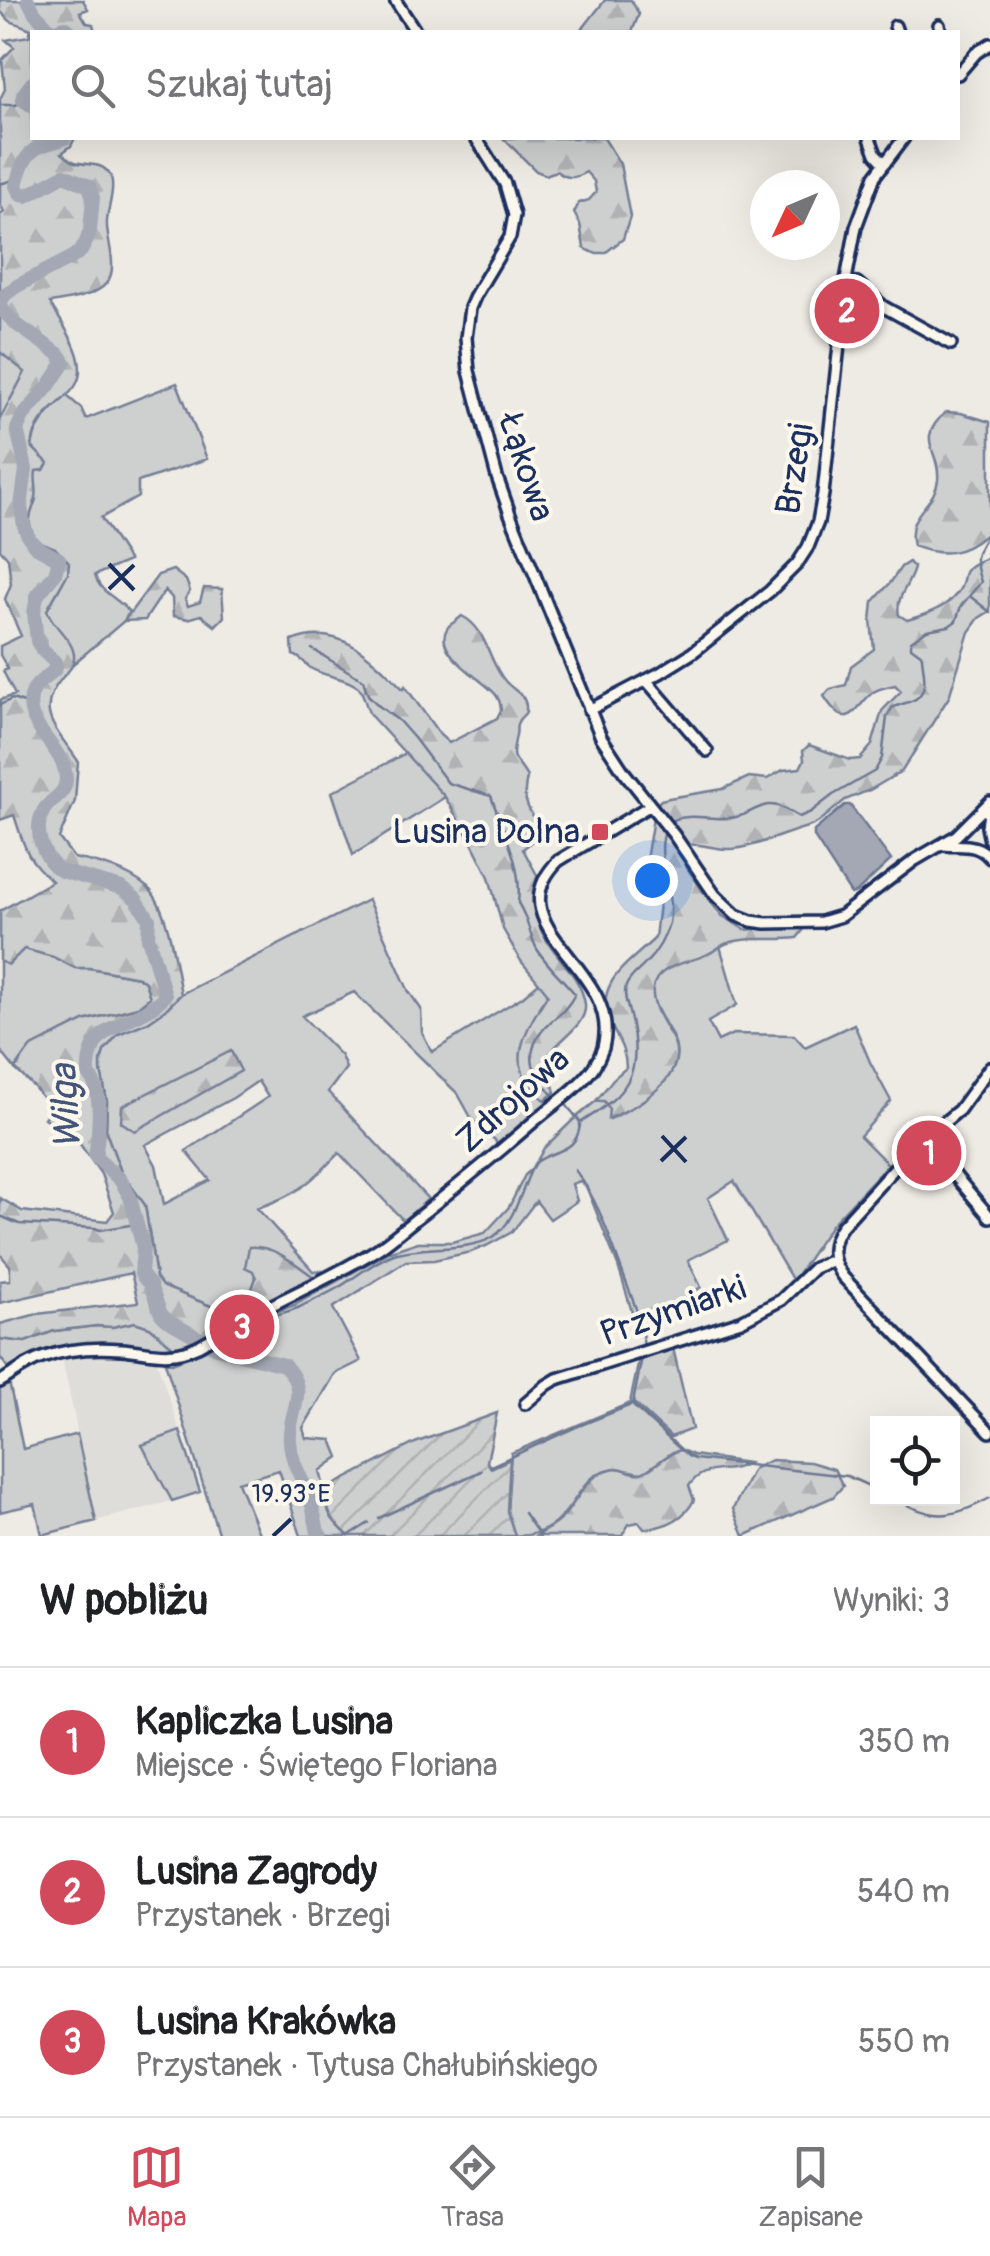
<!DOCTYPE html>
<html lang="pl">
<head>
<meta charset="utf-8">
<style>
  :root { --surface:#fff; --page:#f2f2f2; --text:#202124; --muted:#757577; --line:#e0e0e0; --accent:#d1495b }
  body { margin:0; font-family:Pangolin,sans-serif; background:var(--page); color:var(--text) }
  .controls { position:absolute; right:30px; bottom:30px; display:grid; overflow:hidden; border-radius:0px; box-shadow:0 10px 40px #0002 }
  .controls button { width:90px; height:90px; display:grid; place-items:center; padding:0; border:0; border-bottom:2px solid var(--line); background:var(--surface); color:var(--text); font:50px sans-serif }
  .compass { position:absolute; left:750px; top:170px; width:90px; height:90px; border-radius:50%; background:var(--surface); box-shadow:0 10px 40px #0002; rotate:226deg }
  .you { position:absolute; left:652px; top:880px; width:35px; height:35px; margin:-25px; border:8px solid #fff; border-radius:50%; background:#1a73e8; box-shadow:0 0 0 15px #1a73e833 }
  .badge { display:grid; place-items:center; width:65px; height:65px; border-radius:50%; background:var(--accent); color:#fff; font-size:32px; font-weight:700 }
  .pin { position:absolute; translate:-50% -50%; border:5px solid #fff; box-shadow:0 2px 10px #0006 }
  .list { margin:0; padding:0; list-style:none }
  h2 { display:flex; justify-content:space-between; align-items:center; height:130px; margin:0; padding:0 40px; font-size:42px }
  h2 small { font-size:32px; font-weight:400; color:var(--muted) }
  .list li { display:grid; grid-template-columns:65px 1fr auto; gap:30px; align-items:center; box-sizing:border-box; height:150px; padding:0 40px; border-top:2px solid var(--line) }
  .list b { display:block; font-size:38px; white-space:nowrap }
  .list p { margin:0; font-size:32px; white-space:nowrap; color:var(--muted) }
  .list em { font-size:32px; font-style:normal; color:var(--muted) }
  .icon { flex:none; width:55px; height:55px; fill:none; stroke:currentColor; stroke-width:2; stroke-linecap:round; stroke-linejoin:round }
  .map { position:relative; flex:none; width:990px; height:1536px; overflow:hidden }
  .search { position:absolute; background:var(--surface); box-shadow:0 10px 40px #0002; left:30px; right:30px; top:30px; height:110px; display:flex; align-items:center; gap:25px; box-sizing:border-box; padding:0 35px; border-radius:0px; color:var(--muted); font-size:38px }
  .sheet { height:580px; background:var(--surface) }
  nav { display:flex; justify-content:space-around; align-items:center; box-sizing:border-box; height:140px; border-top:2px solid var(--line); background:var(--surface); font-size:28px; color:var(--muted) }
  nav a { display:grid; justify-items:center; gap:5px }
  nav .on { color:var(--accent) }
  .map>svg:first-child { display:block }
  .built { fill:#deddda }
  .grass { fill:#cecfcf; stroke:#747f96; stroke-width:2.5; fill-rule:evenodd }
  .forest { fill:url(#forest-firs); stroke:#747f96; stroke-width:2.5 }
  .garden { fill:url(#garden-furrows); stroke:#747f96; stroke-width:2.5 }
  .water { fill:#a3a8b4; stroke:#6d7892; stroke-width:2.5 }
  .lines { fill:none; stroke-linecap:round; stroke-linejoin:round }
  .stream { stroke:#6d7892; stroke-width:2.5 }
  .river { stroke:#a3a8b4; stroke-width:14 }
  .minor-casing { stroke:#1b2f5e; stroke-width:16 }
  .minor { stroke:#fbf7ec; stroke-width:9 }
  .ticks { fill:none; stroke:#1b2f5e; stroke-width:4 }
  .poi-dot { fill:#d1495b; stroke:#fbf7ec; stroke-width:4 }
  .labels { text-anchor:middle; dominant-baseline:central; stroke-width:8; stroke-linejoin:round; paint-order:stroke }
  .street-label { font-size:35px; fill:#1b2f5e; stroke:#fbf7ec }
  .poi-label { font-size:35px; fill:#1b2f5e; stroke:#fbf7ec; text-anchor:end }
  .water-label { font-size:38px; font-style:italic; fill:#445378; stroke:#fbf7ec }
  .ticks-label { font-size:25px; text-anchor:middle; fill:#1b2f5e; stroke:#fbf7ec; stroke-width:8; stroke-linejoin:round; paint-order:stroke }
</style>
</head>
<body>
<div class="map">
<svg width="990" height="1536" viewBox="0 0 990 1536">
  <defs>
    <pattern id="forest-firs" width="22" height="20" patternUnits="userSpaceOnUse" patternTransform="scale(2.5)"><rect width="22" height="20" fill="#cecfcf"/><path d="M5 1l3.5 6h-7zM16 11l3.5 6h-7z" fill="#b0b2b4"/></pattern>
    <pattern id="garden-furrows" width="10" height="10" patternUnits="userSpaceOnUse" patternTransform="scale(2.5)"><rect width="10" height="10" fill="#cecfcf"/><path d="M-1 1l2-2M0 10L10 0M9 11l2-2" fill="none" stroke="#b0b2b4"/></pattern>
  </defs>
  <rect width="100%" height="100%" fill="#eeebe4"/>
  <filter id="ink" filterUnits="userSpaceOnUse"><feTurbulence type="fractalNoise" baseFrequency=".01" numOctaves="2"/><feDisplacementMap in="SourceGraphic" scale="20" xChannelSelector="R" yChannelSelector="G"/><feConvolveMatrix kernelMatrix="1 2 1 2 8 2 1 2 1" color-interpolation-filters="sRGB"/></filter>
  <g filter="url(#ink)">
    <!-- built -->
    <path class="built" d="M105 1355 156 1359 180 1431 142 1445 172 1501 96 1521 62 1358Z"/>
    <!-- grass -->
    <path class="grass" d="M0 352 26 372 0 419Z
      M177 383 207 459 138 482V497L101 518 129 561 95 575C100 594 118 597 129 612L124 621 73 664 74 654 50 620 47 610 63 582 55 548 35 540 28 519 36 499 34 478 36 471 47 463 32 447C34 425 51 411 66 395L81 408 86 419Z
      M406 753 445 797 353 855 332 792Z
      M368 900 409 992 421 1009 422 1032 432 1052 522 997 540 982 548 994 539 1007 523 1076 545 1100 550 1096 548 1103 497 1145 495 1140 473 1121 458 1094 354 992 302 1016 341 1056 346 1068 328 1092 428 1199 404 1221 339 1153C310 1183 297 1195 257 1208L313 1271H321L315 1278 292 1261 254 1271 256 1278 252 1289 218 1309 162 1286 156 1278 145 1205 121 1172 106 1132 107 1101 101 1071V1061L104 1051 118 1034 148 1022 165 1010 181 994ZM258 1081 268 1097 186 1151 210 1180 164 1204 156 1165 145 1145 233 1098Z
      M720 946 737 1005 708 1022 718 1041 733 1034 794 1035 805 1047 854 1024 870 1062 891 1101 860 1136 888 1164 831 1225 793 1281 734 1181 708 1198 728 1240 688 1260 701 1287 683 1300 633 1315 618 1266 586 1186 580 1181 572 1184 577 1201 550 1219 536 1201 512 1232 486 1246 471 1252 434 1260 406 1261 333 1308 361 1361 335 1374 303 1428 306 1438 332 1440 339 1457 320 1471C330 1505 319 1510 349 1536H301L279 1470 238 1482 260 1536H219L165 1362 172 1363 232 1340 263 1317 294 1305 391 1251 418 1242H452L485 1233 509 1207 525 1175 533 1168 544 1148 572 1121 596 1101 604 1100 609 1109 610 1119C634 1107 657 1096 669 1071 672 1066 675 1062 676 1057 681 1031 639 1005 657 977 664 966 705 956 720 946Z
      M24 948 53 957 75 968H90L138 977 145 982 150 997 138 1007 84 1021 31 1048 15 1069 0 1050V961L8 964Z
      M135 1322 150 1327 175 1348C156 1351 138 1345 119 1344 75 1341 48 1352 10 1371L0 1357V1339L25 1342 54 1331 96 1326 112 1327Z
      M9 1382 23 1449 77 1434 96 1521 42 1535 35 1504 0 1512V1387Z
      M630 1403 681 1450 673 1452 643 1473C633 1473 620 1467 611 1469 570 1476 577 1536 515 1536L507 1511 511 1453Z
      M180 1431 200 1492 172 1501 142 1445Z"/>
    <!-- forest -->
    <path class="forest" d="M0 0H83L88 9 80 12 87 23 93 24 95 32H32V138H75L71 146 62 153C66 156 70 160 75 162 87 166 102 161 110 175 116 186 108 208 107 221 106 237 113 251 112 267 112 296 72 299 50 303 62 324 89 358 77 383 72 394 57 404 49 412 39 422 33 433 32 447L48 463 44 470 36 471C34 481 38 488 36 498 31 517 25 519 35 540L55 548 69 562 68 573 47 610C52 627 75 640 74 658 74 667 67 672 62 678 33 713 57 729 78 761L75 801 59 838 74 858C100 863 127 870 148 888 168 906 176 968 181 994L165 1010 148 1022 118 1034 104 1051 101 1061V1071L107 1101 106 1132 121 1172 145 1205 156 1278 162 1286 218 1309 252 1289 256 1278 253 1271 245 1267 249 1247C275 1245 295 1264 315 1278L202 1340 175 1348 150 1327 135 1322 112 1327 96 1326 54 1331 25 1342 0 1339V1324L37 1314 138 1302 131 1273 0 1303V1281L10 1280V1266L0 1254V1198L22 1211 107 1221 114 1212 101 1174 77 1140 44 1118 51 1108 33 1086 15 1069 30 1048 84 1021 138 1007 150 997 145 982 138 977 90 968H75L53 957 24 949 8 965 0 961V911L52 881C26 859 24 846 14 815L0 820V700L15 695 3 671 8 669 0 655V646L21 636 5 599 11 584 8 558 0 549V419L25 372 0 352V215L4 212 0 204V99L5 89 2 60 14 47 6 40 29 36 31 29 10 21 0 11Z
      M605 0H631L639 14 632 32H580Z
      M503 138H604L620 164 630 217 623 239 605 253H594L584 248 580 224 574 213 579 203 589 200 596 192 594 181 586 172C574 179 567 179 556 171L546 175 536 171Z
      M946 412 961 413 990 422V535H985C961 555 943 557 913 546 905 512 935 507 938 480 941 450 913 441 946 412Z
      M990 557V611L979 618 969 632 949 697 902 771 870 790 845 800 819 822 811 826C787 832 754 848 732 849 715 850 700 842 684 845L681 853 687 868 711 903 723 916 745 930 788 926 805 928 797 938C774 941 749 936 728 943 721 945 715 951 708 954 690 963 656 964 653 989 651 1006 664 1024 672 1038 692 1077 636 1107 608 1119L609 1109 604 1101H596L613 1079 626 1068C626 1050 617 1038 610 1023 592 983 631 962 655 938L660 895 646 860 655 806 661 800 669 798 723 789 749 777 767 779 783 770 800 768 804 760 803 751 809 745 850 760 860 759 872 745 882 711 901 691 895 685C887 687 879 688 872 693 853 710 848 734 824 696L830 689 846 685 851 666 874 649 871 621 873 602 891 582 901 567 909 562 914 568C910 585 895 597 899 615L907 620C922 616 941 610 953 598 974 577 949 571 990 557Z
      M173 570 186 580 190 591 185 599 188 606 200 602 204 588 222 589 224 617 215 626 201 615 188 619 173 616 172 598 165 590 145 620 124 621 158 575Z
      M462 616C488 629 488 663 506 682 513 690 525 694 526 706 527 715 524 713 519 720 514 728 518 726 516 735 510 765 513 753 527 777 526 785 523 793 526 801 533 827 552 826 523 849L537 875C535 896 532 916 544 936 557 959 581 976 585 1004 588 1028 549 1043 548 1061 547 1071 553 1083 555 1092L545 1100C501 1068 525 1030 548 994L521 961 503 929 489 877 472 843 445 797 371 716C365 708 365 693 358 687 345 677 326 677 312 669 304 664 303 658 293 655L292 641C339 622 371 657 403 689L405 686 440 735 449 743 497 718 501 710C500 703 500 701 496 695 485 680 428 651 449 626 450 625 461 617 462 616Z
      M231 1051 241 1071 135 1131 121 1122 122 1106Z
      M673 1348 692 1429 671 1437 635 1404 630 1403 640 1355Z
      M681 1450 693 1455 748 1463C728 1476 704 1462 689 1486L694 1500C684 1520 665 1527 644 1529L639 1522 629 1524 622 1536H536C545 1530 554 1526 562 1518 578 1501 586 1475 611 1469 622 1465 630 1475 641 1473 654 1470 665 1453 681 1450Z
      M771 1460 810 1462 834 1469 843 1486 833 1497 744 1536 733 1509 753 1469Z"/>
    <!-- garden -->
    <path class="garden" d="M497 1413 487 1462 491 1468 510 1459 507 1511 515 1536H349C330 1519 327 1515 326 1489L415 1443Z"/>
    <!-- water -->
    <path class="water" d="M845 805H850L891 860 857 892 851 894 814 837V831Z"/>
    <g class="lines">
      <!-- stream -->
      <path class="stream" d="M0 105H16L23 100
        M0 184 13 180 17 181
        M971 597 990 612
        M312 649 363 680 368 695 379 706 399 721 414 738 448 783 491 796C503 832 523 865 518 903 528 918 529 934 537 949 547 966 563 979 575 994 564 1015 554 1016 542 1031 523 1056 534 1077 554 1096
        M0 705 12 699 30 705
        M668 824 670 821C691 811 718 823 740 816 751 813 759 805 770 805 781 805 789 812 799 817L811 812 833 795 875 771 882 758 887 717 892 708C899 704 910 703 917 698 930 687 922 669 922 655L911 647V641L927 630 949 626 956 621 961 606 981 582C972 555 975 554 990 530
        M564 1102 580 1122
        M580 1123C628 1094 644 1073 630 1016 628 1007 623 996 626 986 630 976 639 971 646 963 657 952 665 938 669 923 675 894 655 856 665 832
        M575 1170C598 1200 609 1236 622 1271 632 1300 642 1317 644 1348
        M0 1216 19 1224 95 1228 100 1230 136 1224
        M254 1358C250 1348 244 1341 252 1330 265 1314 282 1315 300 1307 313 1300 328 1294 341 1286 359 1275 374 1261 394 1254 424 1245 468 1252 493 1237 516 1222 522 1186 534 1164 553 1148 576 1155 580 1125
        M633 1403 642 1357
        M633 1405 688 1456 695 1459 847 1476 878 1490
        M491 1466 576 1427 631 1405
        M893 1498C933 1520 950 1520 990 1498
        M524 1513 540 1536
        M379 1518 481 1471
        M348 1536 369 1523"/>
      <!-- river -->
      <path class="river" d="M28 0 35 13 52 31 65 27 71 32
        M32 83 23 95V100L32 106
        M65 138C57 142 50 142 41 146 26 152 19 171 16 186L21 195 26 196 64 175 89 186 93 198 90 230 86 242 81 251 73 257 17 286 5 295 0 303 4 312 16 324 60 355 64 363 48 387 23 416 17 429 26 469 21 507 24 526 28 536 35 546 59 559 55 574 37 596 34 613 37 641 42 650 55 662 56 668C50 676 39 680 34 689 16 724 67 746 66 780 65 796 51 798 44 810 32 831 43 859 61 871L122 888 136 899 149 919 148 938 165 995C138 1028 86 1017 89 1075 103 1090 99 1135 95 1156L121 1181 130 1197 143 1248 141 1274 150 1285 161 1314 167 1320 216 1348 284 1365C312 1393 287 1411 290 1441 291 1461 300 1475 308 1493 313 1506 315 1519 318 1532L321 1536"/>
      <defs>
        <path id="minor" d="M395 0 416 32
          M939 25 941 32
          M895 26 897 32
          M958 74 976 53 990 44
          M476 138 505 184 514 215 510 237 476 294 470 308 466 338 469 371 497 477 510 514 601 737 624 772 674 835 715 895 736 915 751 921 766 923 821 922 841 916 915 860 956 836 990 802
          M870 138 876 154 884 163
          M846 280 857 283 884 307 951 344
          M646 680 707 751
          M589 710 660 673 692 653 770 591 797 564 808 547 818 522 823 494 846 280 856 227 875 176 904 138
          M990 806 987 827 990 841
          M944 845C962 847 977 842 990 858
          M990 1067 959 1110 912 1149 842 1226C829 1244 830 1260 843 1277L990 1432
          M929 1135 957 1178 990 1217
          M0 1382C13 1374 27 1363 42 1358 66 1349 95 1347 121 1349 152 1351 167 1360 198 1346 225 1331 251 1316 278 1302 312 1285 347 1269 379 1248 395 1237 410 1223 426 1211 462 1182 497 1154 531 1124 551 1106 577 1090 593 1068 597 1062 601 1054 603 1048 624 968 492 928 558 861L649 806
          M525 1404 547 1385 557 1379 741 1321 781 1300 814 1268 833 1260"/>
      </defs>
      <!-- minor casing -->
      <use href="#minor" class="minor-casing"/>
      <!-- minor -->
      <use href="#minor" class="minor"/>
    </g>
  </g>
  <!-- ticks -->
  <path class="ticks" d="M109 564 134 590M109 589 134 565M662 1136 686 1162M661 1161 686 1137M273 1536 291 1519"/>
  <!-- markers -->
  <rect class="poi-dot" x="590" y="822" width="20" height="20" rx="5"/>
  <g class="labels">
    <!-- street labels -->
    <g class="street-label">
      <text transform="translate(526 467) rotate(72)">Łąkowa</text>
      <text transform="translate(795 469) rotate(-81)">Brzegi</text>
      <text transform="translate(513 1100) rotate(-42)">Zdrojowa</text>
      <text transform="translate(673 1311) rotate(-19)">Przymiarki</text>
    </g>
    <!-- poi labels -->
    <g class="poi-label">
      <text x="580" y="832">Lusina Dolna</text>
    </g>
    <!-- water labels -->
    <g class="water-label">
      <text transform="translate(66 1107) rotate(-93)">Wilga</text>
    </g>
  </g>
  <g class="ticks-label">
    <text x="291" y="1502">19.93°E</text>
  </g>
</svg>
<div class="controls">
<button><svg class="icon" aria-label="locate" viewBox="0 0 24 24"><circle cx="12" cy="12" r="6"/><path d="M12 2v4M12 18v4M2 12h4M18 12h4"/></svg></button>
</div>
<svg class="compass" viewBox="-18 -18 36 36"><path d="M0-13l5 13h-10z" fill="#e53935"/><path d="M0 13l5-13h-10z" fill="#757577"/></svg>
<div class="you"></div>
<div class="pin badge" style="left:929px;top:1153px">1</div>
<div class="pin badge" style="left:847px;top:311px">2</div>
<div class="pin badge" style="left:242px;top:1327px">3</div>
<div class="search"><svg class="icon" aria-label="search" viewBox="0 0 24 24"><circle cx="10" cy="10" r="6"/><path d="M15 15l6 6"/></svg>Szukaj tutaj</div>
</div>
<section class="sheet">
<h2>W pobliżu<small>Wyniki: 3</small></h2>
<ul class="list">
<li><span class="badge">1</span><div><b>Kapliczka Lusina</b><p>Miejsce · Świętego Floriana</p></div><em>350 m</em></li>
<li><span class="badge">2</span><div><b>Lusina Zagrody</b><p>Przystanek · Brzegi</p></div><em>540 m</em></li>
<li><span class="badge">3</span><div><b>Lusina Krakówka</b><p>Przystanek · Tytusa Chałubińskiego</p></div><em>550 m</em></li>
</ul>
</section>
<nav>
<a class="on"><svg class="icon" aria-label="map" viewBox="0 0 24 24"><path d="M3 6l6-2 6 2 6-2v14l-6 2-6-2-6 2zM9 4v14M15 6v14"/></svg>Mapa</a>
<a><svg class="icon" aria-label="directions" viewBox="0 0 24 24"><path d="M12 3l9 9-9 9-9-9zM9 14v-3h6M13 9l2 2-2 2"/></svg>Trasa</a>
<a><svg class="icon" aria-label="saved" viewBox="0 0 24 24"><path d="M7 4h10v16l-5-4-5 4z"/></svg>Zapisane</a>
</nav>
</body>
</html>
